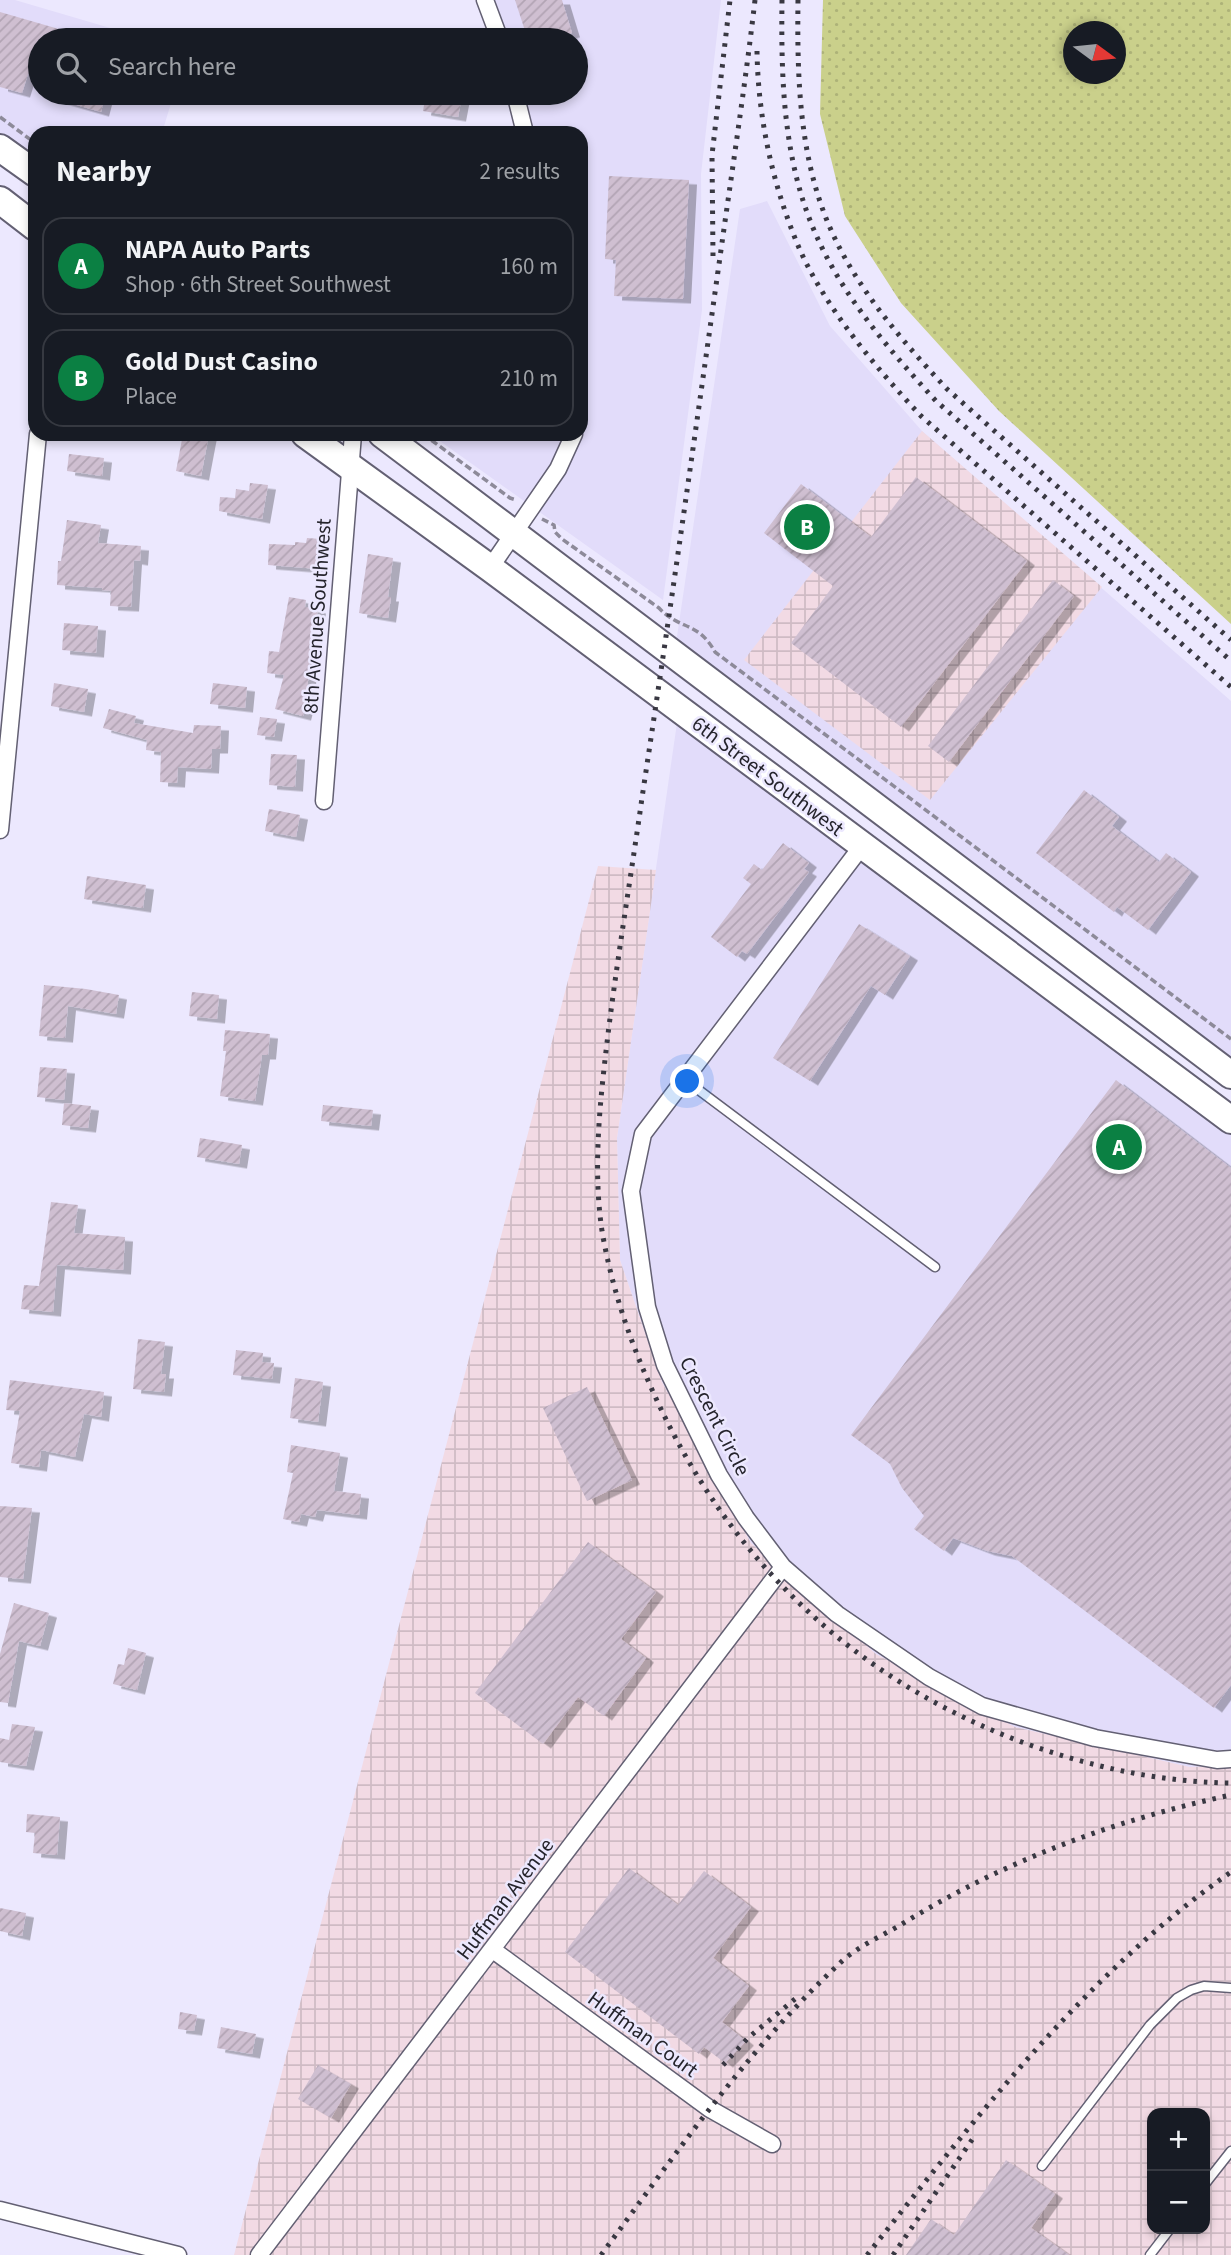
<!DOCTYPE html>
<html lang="en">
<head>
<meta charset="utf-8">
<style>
  :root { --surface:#171b24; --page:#20242c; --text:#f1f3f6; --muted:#9ea1a6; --line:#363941; --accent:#0b8043 }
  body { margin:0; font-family:"Source Sans 3",sans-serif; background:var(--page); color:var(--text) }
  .controls { position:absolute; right:21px; bottom:21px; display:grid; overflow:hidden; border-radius:14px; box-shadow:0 4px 10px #0003 }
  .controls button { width:63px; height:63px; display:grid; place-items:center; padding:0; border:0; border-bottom:2px solid var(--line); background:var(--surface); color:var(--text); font:35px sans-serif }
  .compass { position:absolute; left:1063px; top:21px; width:63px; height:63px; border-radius:50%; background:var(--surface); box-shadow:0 4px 10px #0003; rotate:105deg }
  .you { position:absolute; left:688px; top:1082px; width:24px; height:24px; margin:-18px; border:5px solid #fff; border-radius:50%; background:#1a73e8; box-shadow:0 0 0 10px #1a73e833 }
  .badge { display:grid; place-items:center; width:46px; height:46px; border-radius:50%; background:var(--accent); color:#fff; font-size:23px; font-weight:700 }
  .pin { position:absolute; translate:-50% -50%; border:4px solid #fff; box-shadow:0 2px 7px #0006 }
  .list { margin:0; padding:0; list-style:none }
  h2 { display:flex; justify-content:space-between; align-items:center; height:91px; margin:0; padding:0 28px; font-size:30px }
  h2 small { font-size:23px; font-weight:400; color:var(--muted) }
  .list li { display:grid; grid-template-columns:46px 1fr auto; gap:21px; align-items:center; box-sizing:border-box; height:98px; margin:0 14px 14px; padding:0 14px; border:2px solid var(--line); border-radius:21px }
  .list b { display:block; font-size:26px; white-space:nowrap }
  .list p { margin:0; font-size:23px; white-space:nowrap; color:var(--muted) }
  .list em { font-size:23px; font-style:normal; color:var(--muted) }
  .icon { flex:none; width:38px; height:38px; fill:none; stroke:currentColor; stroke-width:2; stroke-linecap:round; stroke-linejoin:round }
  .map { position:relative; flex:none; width:1231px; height:2255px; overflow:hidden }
  .search { position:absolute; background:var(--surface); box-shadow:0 4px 10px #0003; left:28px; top:28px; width:560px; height:77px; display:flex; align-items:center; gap:18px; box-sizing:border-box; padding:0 24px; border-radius:38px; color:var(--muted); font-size:26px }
  .panel { position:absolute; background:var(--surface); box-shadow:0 4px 10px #0003; left:28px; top:126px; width:560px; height:315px; border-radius:21px }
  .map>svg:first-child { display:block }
  .built { fill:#e2dcfa }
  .industrial { fill:url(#industrial-grid); fill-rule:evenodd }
  .grass { fill:url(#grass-dots); fill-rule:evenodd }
  .building { fill:url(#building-hatch); filter:url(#shadow) }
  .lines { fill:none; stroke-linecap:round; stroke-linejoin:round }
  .lane-casing { stroke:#636073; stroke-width:11 }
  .street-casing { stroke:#636073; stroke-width:19 }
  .primary-casing { stroke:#636073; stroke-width:30 }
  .path { stroke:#8d8a99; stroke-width:3.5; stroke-dasharray:7 3.5; stroke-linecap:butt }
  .lane { stroke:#fff; stroke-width:8 }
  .street { stroke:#fff; stroke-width:16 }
  .primary { stroke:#fff; stroke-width:26 }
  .rail { stroke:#393842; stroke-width:5; stroke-dasharray:3.5 7; stroke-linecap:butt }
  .labels { text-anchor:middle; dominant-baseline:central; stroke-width:5; stroke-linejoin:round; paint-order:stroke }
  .street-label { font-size:21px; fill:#25242c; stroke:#ece8fe }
</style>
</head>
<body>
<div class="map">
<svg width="1231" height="2255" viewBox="0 0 1231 2255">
  <defs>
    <pattern id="industrial-grid" width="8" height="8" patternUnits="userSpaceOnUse" patternTransform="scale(1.75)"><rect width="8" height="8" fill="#f2dae4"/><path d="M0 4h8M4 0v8" fill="none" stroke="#cfbbc4"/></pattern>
    <pattern id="grass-dots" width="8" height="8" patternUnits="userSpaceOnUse" patternTransform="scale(1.75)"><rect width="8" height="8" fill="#cad08b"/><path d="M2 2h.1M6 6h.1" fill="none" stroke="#adb278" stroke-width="1.8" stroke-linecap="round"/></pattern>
    <pattern id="building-hatch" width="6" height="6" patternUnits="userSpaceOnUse" patternTransform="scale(1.75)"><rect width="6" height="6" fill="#cfbfd1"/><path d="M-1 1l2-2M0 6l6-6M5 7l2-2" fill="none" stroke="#b2a4b4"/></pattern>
    <filter id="shadow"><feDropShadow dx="8" dy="4.5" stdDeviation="0" flood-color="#0004"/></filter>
  </defs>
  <rect width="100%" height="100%" fill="#ece8fe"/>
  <!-- built -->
  <path class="built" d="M0 0H15L151 40H40V93H174L162 133H35V173L0 147Z
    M483 0H721L701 174 702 310 663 600 430 434H581V133H525L515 93H576V40H500Z
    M767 201 830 326 922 431 1231 701V1074L674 657 740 209Z
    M679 709 1231 1120V1765L1190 1767 1014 1727 876 1654 751 1543 662 1382 620 1260 617 1138Z"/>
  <!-- industrial -->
  <path class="industrial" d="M922 431 1102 587 930 800 744 660Z
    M598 866 656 870 617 1138 620 1260 662 1382 751 1543 876 1654 1015 1727 1190 1767 1231 1765V2255H234ZM1152 2113H1205V2229H1152Z"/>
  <!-- grass -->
  <path class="grass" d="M823 0H1231V624L999 411 901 303 845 216 820 114ZM1074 32H1116V74H1074Z"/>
  <!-- building -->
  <path class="building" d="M515 0H562L572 33 548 40H528Z
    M0 12 83 36 82 40H40V77L28 74 22 93 0 87Z
    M49 93H106L101 112 49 97Z
    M426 93 462 96 458 117 423 111Z
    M609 176 689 180 683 299 614 296 616 260 605 259Z
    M183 434H209L201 476 176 471Z
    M69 454 104 458 102 476 67 471Z
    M916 477 1027 561 901 727 791 643 833 586 764 533 801 484 871 537Z
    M250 483 268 485 262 519 219 511 220 497 235 498 236 489 249 491Z
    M67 520 101 525 98 543 141 546 140 561 134 560 131 607 110 606 111 591 102 590V588L57 585 58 561H61Z
    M307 538 321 539 319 569 268 565 269 544 295 545V542L306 543Z
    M368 554 393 558 388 597H391L388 618 359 613Z
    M1053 580 1074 596 949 762 928 746Z
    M289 597 306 600 305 607 318 609 311 645 307 693H309L303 716 275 709 284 675 267 673 269 651 279 652Z
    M64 623 98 626 96 653 62 650Z
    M54 683 88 689 84 712 51 706Z
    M213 683 247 687 245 708 210 704Z
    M109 709 136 716 134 723 193 733 194 725 221 726 220 749H212L211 769 178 767 177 783 160 782 161 752 146 750 147 740 103 728Z
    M260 717 277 719 274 737 257 735Z
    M271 754 297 755 295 787 269 785Z
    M1084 790 1119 817 1112 826 1159 862 1166 853 1191 872 1148 930 1117 907 1114 912 1036 853Z
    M269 809 300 815 296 837 265 831Z
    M783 843 809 863 804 869 809 872 747 954 742 951 737 957 711 937 751 884 743 878 754 864 762 870Z
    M87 876 146 885 143 908 84 899Z
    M859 924 910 956 885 995 871 986 810 1081 773 1058Z
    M44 985 86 989 119 995 116 1014 68 1006 65 1038 39 1036Z
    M192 992 219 995 217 1019 189 1016Z
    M225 1030 270 1034 268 1055H262L255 1101 220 1096 226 1051H223Z
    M40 1067 67 1069 64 1100 37 1097Z
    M1116 1080 1231 1168V1685L1214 1708 1012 1556 987 1551 953 1538 944 1551 914 1529 924 1516 902 1488 890 1464 851 1435Z
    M64 1103 91 1106 88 1128 62 1125Z
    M323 1105 373 1110 371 1126 321 1121Z
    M200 1138 242 1145 239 1164 197 1157Z
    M51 1202 78 1205 74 1233 125 1237 123 1270 57 1265 53 1312 21 1309 24 1285 39 1286Z
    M138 1339 165 1342 161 1374H166L164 1392 133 1389Z
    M236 1350 263 1353 262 1362 274 1363 272 1379 233 1375Z
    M295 1378 323 1382 318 1422 290 1418Z
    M10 1380 104 1392 101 1417 84 1414 75 1457 41 1450 39 1467 11 1463 20 1411 6 1410Z
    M587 1387 632 1480 587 1501 543 1408Z
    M291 1445 340 1453 334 1491 361 1494 359 1515 317 1510 315 1517 301 1514 299 1522 283 1519 293 1473 287 1472Z
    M0 1506 32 1508 23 1579 0 1577Z
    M588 1542 656 1592 621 1639 646 1658 604 1716 578 1697 543 1744 475 1693Z
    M14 1603 49 1613 40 1646 19 1641 8 1703 0 1702V1654Z
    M128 1648 146 1653 137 1690 113 1684 118 1664 124 1665Z
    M12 1724 35 1727 26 1766 0 1762V1738L9 1740Z
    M27 1814 60 1817 57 1855 33 1853 35 1833 26 1832Z
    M629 1868 678 1905 704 1871 751 1907 713 1958 749 1986 722 2022 746 2041 725 2063 704 2047 699 2054 565 1952Z
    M0 1908 26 1913 22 1936 0 1931Z
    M180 2012 197 2015 194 2031 178 2029Z
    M221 2027 256 2034 252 2054 217 2048Z
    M318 2065 351 2084 331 2118 298 2099Z
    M1006 2160 1055 2194 1031 2228 1069 2255H906L931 2219 954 2235Z"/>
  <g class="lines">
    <defs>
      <path id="lane" d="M684 1079 935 1267
        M1042 2166 1150 2025 1177 1998 1191 1990 1204 1986 1231 1988
        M1205 2184 1231 2151
        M1150 2255 1170 2229"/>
      <path id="street" d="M485 0 500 40
        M515 93 525 133
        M490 568 558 469 574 434
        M324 801 353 434
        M0 830 38 434
        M862 846 643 1134 631 1191 647 1307 665 1365 719 1475 746 1518 783 1567 837 1614 929 1677 982 1706 1095 1738 1217 1760 1231 1759
        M493 1950 710 2109 772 2144
        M0 2210 178 2255
        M259 2255 783 1567"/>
      <path id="primary" d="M0 148 35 173
        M0 200 35 227
        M305 434 490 568 1231 1120
        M382 434 1231 1075"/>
    </defs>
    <!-- lane casing -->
    <use href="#lane" class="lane-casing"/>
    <!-- street casing -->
    <use href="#street" class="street-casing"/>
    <!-- primary casing -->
    <use href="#primary" class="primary-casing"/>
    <!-- path -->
    <path class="path" d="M0 117 35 143
      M423 434 510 498 516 500
      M542 519 554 525 555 532 562 539 659 608C679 630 698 621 715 652L1231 1039"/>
    <!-- lane -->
    <use href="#lane" class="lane"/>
    <!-- street -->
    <use href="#street" class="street"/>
    <!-- primary -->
    <use href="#primary" class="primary"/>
    <!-- rail -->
    <path class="rail" d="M755 0C745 86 732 171 720 257 695 435 670 613 643 791 632 869 619 948 609 1026 601 1093 592 1164 602 1231 611 1284 628 1336 650 1385 725 1557 854 1682 1030 1745 1095 1768 1162 1782 1231 1783
      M782 0C781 80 783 162 817 237 844 298 891 352 936 401L1231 661
      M798 0C797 78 799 158 831 230 857 289 903 342 947 389L1231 640
      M757 51C758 117 772 182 797 243 822 304 876 368 921 416L1231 687
      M713 256 712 155 730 0
      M723 2065 748 2038 795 1999
      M601 2255C675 2155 747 2050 839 1964 856 1947 882 1936 902 1924 1004 1861 1114 1820 1231 1795
      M867 2255C976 2118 1086 1973 1231 1872
      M893 2255 976 2134"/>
  </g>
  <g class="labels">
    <!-- street labels -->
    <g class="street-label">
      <text transform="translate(317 616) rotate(-86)">8th Avenue Southwest</text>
      <text transform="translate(768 776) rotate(37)">6th Street Southwest</text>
      <text transform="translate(715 1416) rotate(63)">Crescent Circle</text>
      <text transform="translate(505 1899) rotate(-53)">Huffman Avenue</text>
      <text transform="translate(643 2034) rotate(36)">Huffman Court</text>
    </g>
  </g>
</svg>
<div class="controls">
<button>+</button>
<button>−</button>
</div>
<svg class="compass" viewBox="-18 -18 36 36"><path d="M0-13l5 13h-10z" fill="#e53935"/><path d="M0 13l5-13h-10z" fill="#9ea1a6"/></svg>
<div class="you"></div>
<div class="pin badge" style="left:1119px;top:1147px">A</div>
<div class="pin badge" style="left:807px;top:527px">B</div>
<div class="search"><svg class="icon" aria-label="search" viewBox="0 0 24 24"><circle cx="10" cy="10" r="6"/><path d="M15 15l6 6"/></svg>Search here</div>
<section class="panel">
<h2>Nearby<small>2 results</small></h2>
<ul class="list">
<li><span class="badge">A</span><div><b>NAPA Auto Parts</b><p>Shop · 6th Street Southwest</p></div><em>160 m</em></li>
<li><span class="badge">B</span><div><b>Gold Dust Casino</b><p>Place</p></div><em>210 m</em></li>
</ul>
</section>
</div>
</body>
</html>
